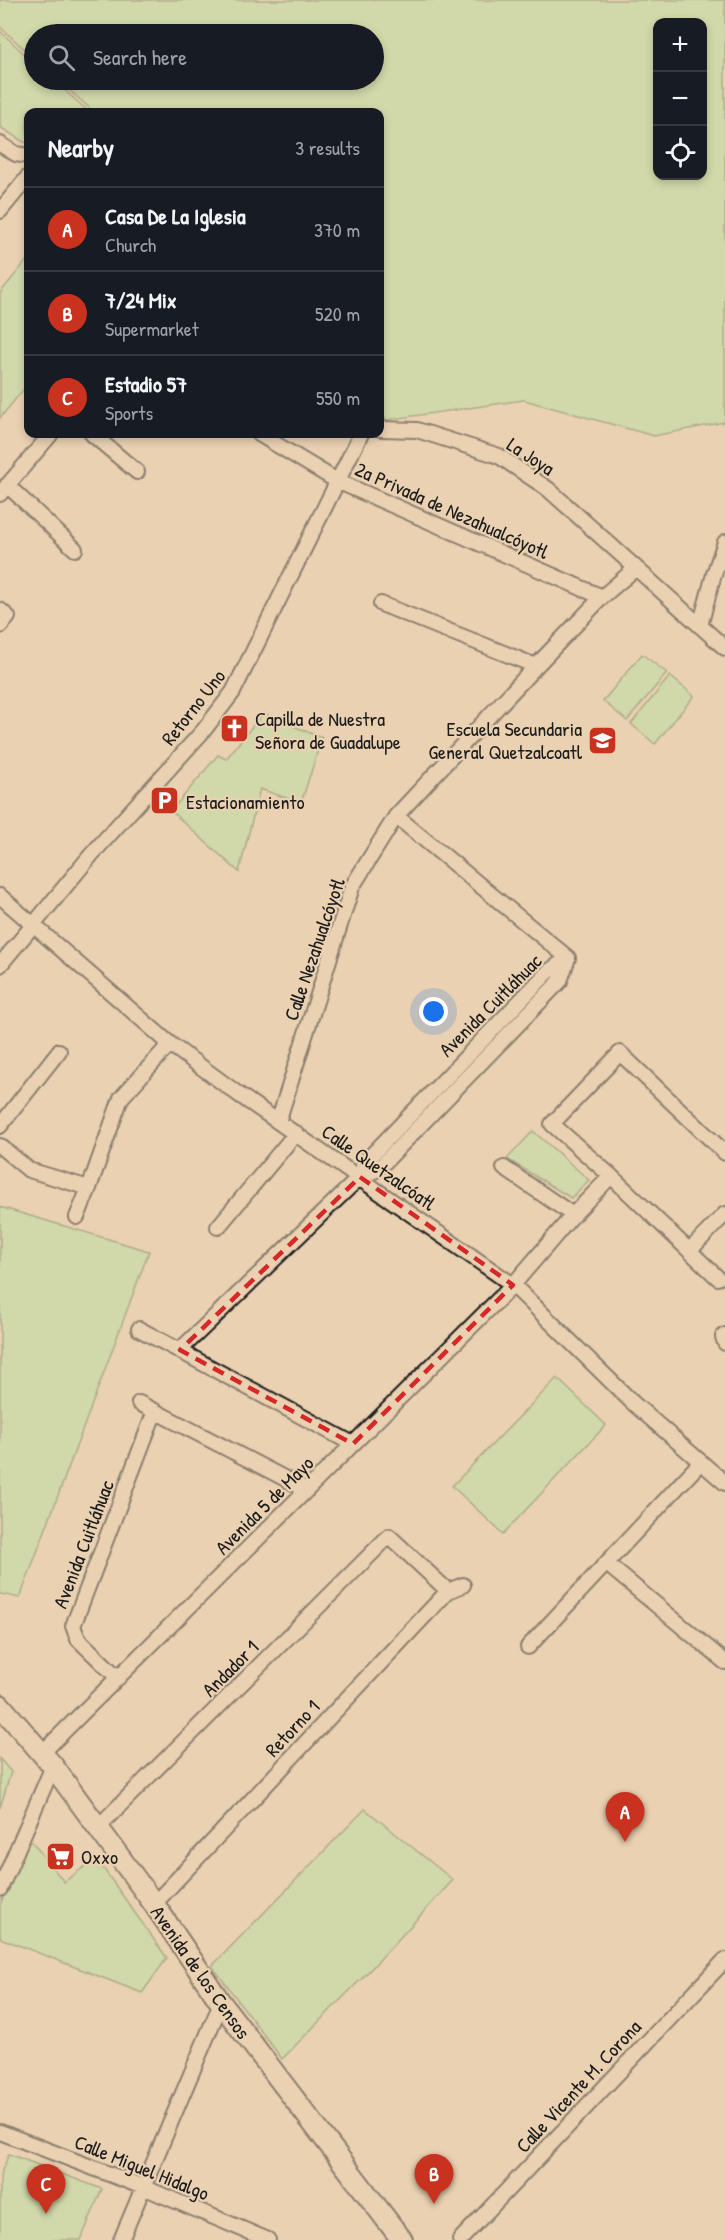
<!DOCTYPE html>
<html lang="en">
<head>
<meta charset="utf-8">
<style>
  :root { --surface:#171b24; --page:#20242c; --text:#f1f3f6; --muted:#9ea1a6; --line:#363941; --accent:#c8321e }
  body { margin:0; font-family:"Patrick Hand",sans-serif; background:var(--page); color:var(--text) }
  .controls { position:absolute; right:18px; top:18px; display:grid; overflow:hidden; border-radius:12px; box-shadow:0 3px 9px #0003 }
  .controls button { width:54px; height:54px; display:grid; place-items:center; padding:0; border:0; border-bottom:2px solid var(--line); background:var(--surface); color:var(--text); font:30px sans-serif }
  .you { position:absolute; left:434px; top:1012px; width:21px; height:21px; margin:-15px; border:4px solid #fff; border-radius:50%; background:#1a73e8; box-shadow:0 0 0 9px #1a73e833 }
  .badge { display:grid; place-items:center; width:39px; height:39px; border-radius:50%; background:var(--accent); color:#fff; font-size:20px; font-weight:700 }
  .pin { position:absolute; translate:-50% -50px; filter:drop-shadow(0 2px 3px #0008) }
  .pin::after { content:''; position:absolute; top:32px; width:21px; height:18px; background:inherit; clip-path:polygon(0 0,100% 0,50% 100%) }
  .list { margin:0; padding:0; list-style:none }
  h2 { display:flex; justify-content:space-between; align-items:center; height:78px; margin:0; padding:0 24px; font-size:26px }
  h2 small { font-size:20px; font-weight:400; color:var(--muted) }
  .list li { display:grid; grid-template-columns:39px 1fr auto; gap:18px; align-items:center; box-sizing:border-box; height:84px; padding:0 24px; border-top:2px solid var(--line) }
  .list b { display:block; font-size:22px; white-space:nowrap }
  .list p { margin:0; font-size:20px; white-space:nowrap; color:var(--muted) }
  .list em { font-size:20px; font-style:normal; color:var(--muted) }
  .icon { flex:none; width:33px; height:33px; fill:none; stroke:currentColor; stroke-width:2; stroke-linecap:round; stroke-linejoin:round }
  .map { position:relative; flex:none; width:725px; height:2240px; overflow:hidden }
  .search { position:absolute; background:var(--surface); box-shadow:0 3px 9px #0003; left:24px; top:24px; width:360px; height:66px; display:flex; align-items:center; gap:15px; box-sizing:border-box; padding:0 21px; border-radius:33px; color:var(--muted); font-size:22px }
  .panel { position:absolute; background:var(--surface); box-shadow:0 3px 9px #0003; left:24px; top:108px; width:360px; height:330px; border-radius:12px }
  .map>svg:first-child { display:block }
  .green { fill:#b3df9d; stroke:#687e5c; stroke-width:1.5; fill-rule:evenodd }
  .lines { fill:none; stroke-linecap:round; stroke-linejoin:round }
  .street-casing { stroke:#1c1c1c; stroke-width:18 }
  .secondary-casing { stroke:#1c1c1c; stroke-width:24 }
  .street { stroke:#ead1b2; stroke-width:14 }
  .secondary { stroke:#ead1b2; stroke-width:20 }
  .marked { fill:none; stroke:#d62828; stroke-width:4.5; stroke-dasharray:12 8; stroke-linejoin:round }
  .labels { text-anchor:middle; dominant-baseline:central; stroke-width:4.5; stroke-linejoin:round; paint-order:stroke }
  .street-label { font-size:20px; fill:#1c1c1c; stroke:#ead1b2 }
  .poi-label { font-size:20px; fill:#1c1c1c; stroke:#ead1b2; text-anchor:start }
</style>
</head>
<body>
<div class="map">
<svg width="725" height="2240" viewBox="0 0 725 2240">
  <rect width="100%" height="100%" fill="#ead1b2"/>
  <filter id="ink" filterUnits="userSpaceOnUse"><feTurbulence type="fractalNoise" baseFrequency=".0167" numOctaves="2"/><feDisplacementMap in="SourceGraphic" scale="12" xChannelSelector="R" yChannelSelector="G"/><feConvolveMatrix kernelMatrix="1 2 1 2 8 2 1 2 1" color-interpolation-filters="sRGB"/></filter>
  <g filter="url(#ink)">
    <!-- green -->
    <path class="green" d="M0 0H725V422L654 436 524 400 386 420 380 409V112H94L58 80H374V34H34V58L0 27ZM658 22H702V176H658Z
      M0 31 34 63V80H53L89 112H28L27 123 28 143 22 141 0 127Z
      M28 259V384L0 418V293Z
      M642 654 667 673 627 721 603 701Z
      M670 676 694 696 655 744 631 724Z
      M263 713 322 738 301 803 260 789 239 872 171 811 218 755 226 759Z
      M533 1131 589 1180 571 1198 507 1159Z
      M0 1207 149 1251 20 1598 0 1594Z
      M557 1378 606 1425 503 1534 452 1486Z
      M0 1759 11 1772 0 1808Z
      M365 1809 453 1880 370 1970 282 2059 212 1966Z
      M29 1838 64 1882 96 1858 167 1958 142 1993 0 1938V1905Z
      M9 2154 102 2189 81 2240H0V2175Z"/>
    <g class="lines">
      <defs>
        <path id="street" d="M0 144 16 154 28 156
          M0 211 28 177
          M380 429 417 430 499 456 548 489 725 648
          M92 434 137 472
          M259 434 337 481 602 597
          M7 485 75 549
          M0 494 51 434
          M381 604 536 666
          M0 610 8 617 0 626
          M700 626 714 574 725 542
          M396 816 568 958
          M0 896 170 1044 238 1094 513 1285 633 1403 725 1483
          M0 965 92 854 204 730 233 692 361 434
          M278 1122 352 887 396 816 536 666 602 597 636 568
          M0 1126 59 1051
          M0 1146 29 1170 89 1188 121 1098 170 1044
          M504 1168 573 1215
          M360 1177 364 1163 548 972 568 958
          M77 1217 89 1188
          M218 1227 296 1133
          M690 1250 725 1214
          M718 1278 611 1176 552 1124 620 1053 725 1153
          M139 1329 353 1444
          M725 1335 723 1337 725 1343
          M180 1350 360 1177 378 1169 560 981 568 958
          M139 1403 307 1490
          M607 1564 725 1662
          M528 1647 700 1463
          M118 1678 78 1639 73 1626 155 1411
          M42 1753 513 1285 573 1215 611 1176
          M97 1828 389 1536 448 1591
          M0 1889 53 1766
          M154 1904 448 1591 463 1585
          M0 2132 143 2187 268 2240
          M121 2240 221 2003
          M460 2240 725 1960"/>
        <path id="secondary" d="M0 1705 53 1766 154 1904 221 2003 402 2240"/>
      </defs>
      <!-- street casing -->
      <use href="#street" class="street-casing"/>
      <!-- secondary casing -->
      <use href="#secondary" class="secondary-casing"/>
      <!-- street -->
      <use href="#street" class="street"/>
      <!-- secondary -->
      <use href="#secondary" class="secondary"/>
    </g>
  </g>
  <!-- marked area -->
  <path d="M0 0H725V2240H0ZM360 1177 513 1285 353 1444 180 1350Z" fill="#ead1b2" fill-opacity=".55" fill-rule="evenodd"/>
  <path class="marked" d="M360 1177 513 1285 353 1444 180 1350Z"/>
  <!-- icons -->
  <defs>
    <symbol id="church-square" viewBox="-11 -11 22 22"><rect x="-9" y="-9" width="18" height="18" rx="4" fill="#c8321e" stroke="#ead1b2"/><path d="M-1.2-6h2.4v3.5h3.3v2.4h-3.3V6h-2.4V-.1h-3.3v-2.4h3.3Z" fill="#fff"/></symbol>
    <symbol id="school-square" viewBox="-11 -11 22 22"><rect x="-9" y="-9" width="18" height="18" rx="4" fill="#c8321e" stroke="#ead1b2"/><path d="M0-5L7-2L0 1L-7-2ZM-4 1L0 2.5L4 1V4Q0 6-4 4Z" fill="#fff"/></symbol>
    <symbol id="parking-square" viewBox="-11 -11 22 22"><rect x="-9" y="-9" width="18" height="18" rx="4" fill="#c8321e" stroke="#ead1b2"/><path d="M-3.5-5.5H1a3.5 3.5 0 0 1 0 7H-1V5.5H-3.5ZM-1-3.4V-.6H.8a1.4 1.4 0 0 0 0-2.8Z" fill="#fff"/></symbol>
    <symbol id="supermarket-square" viewBox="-11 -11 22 22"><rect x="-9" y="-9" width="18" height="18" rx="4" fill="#c8321e" stroke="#ead1b2"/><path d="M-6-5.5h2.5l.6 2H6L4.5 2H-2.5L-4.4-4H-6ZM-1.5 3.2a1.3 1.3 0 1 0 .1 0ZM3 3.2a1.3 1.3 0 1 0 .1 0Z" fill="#fff"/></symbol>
  </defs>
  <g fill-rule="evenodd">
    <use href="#church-square" x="218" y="712" width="33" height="33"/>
    <use href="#school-square" x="586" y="724" width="33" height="33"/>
    <use href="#parking-square" x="148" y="784" width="33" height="33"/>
    <use href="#supermarket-square" x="44" y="1840" width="33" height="33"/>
  </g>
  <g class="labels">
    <!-- street labels -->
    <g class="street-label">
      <text transform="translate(531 456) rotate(33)">La Joya</text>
      <text transform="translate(452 510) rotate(24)">2a Privada de Nezahualcóyotl</text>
      <text transform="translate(193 707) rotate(-52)">Retorno Uno</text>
      <text transform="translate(314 949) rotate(-71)">Calle Nezahualcóyotl</text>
      <text transform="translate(490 1005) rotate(-45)">Avenida Cuitláhuac</text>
      <text transform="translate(379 1167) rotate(35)">Calle Quetzalcóatl</text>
      <text transform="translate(264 1505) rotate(-45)">Avenida 5 de Mayo</text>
      <text transform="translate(83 1544) rotate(-69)">Avenida Cuitláhuac</text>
      <text transform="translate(230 1668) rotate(-45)">Andador 1</text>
      <text transform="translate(292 1728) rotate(-47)">Retorno 1</text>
      <text transform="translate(201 1972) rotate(55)">Avenida de los Censos</text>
      <text transform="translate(578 2086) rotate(-47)">Calle Vicente M. Corona</text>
      <text transform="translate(142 2167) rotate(22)">Calle Miguel Hidalgo</text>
    </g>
    <!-- poi labels -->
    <g class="poi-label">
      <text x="255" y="718">Capilla de Nuestra<tspan x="255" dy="23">Señora de Guadalupe</tspan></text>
      <text x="582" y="728" text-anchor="end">Escuela Secundaria<tspan x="582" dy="23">General Quetzalcoatl</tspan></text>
      <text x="186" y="801">Estacionamiento</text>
      <text x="81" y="1856">Oxxo</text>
    </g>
  </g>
</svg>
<div class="controls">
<button>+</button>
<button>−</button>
<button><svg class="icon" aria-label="locate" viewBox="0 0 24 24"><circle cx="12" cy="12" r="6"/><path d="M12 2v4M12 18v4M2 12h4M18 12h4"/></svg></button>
</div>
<div class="you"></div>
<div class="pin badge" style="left:625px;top:1842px">A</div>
<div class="pin badge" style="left:434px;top:2204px">B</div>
<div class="pin badge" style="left:46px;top:2214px">C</div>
<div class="search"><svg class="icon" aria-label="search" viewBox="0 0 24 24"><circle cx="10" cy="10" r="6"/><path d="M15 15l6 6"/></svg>Search here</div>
<section class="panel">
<h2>Nearby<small>3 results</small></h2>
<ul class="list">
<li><span class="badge">A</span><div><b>Casa De La Iglesia</b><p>Church</p></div><em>370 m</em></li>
<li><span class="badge">B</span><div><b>7/24 Mix</b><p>Supermarket</p></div><em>520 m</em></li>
<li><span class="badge">C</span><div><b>Estadio 57</b><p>Sports</p></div><em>550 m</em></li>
</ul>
</section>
</div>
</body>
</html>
